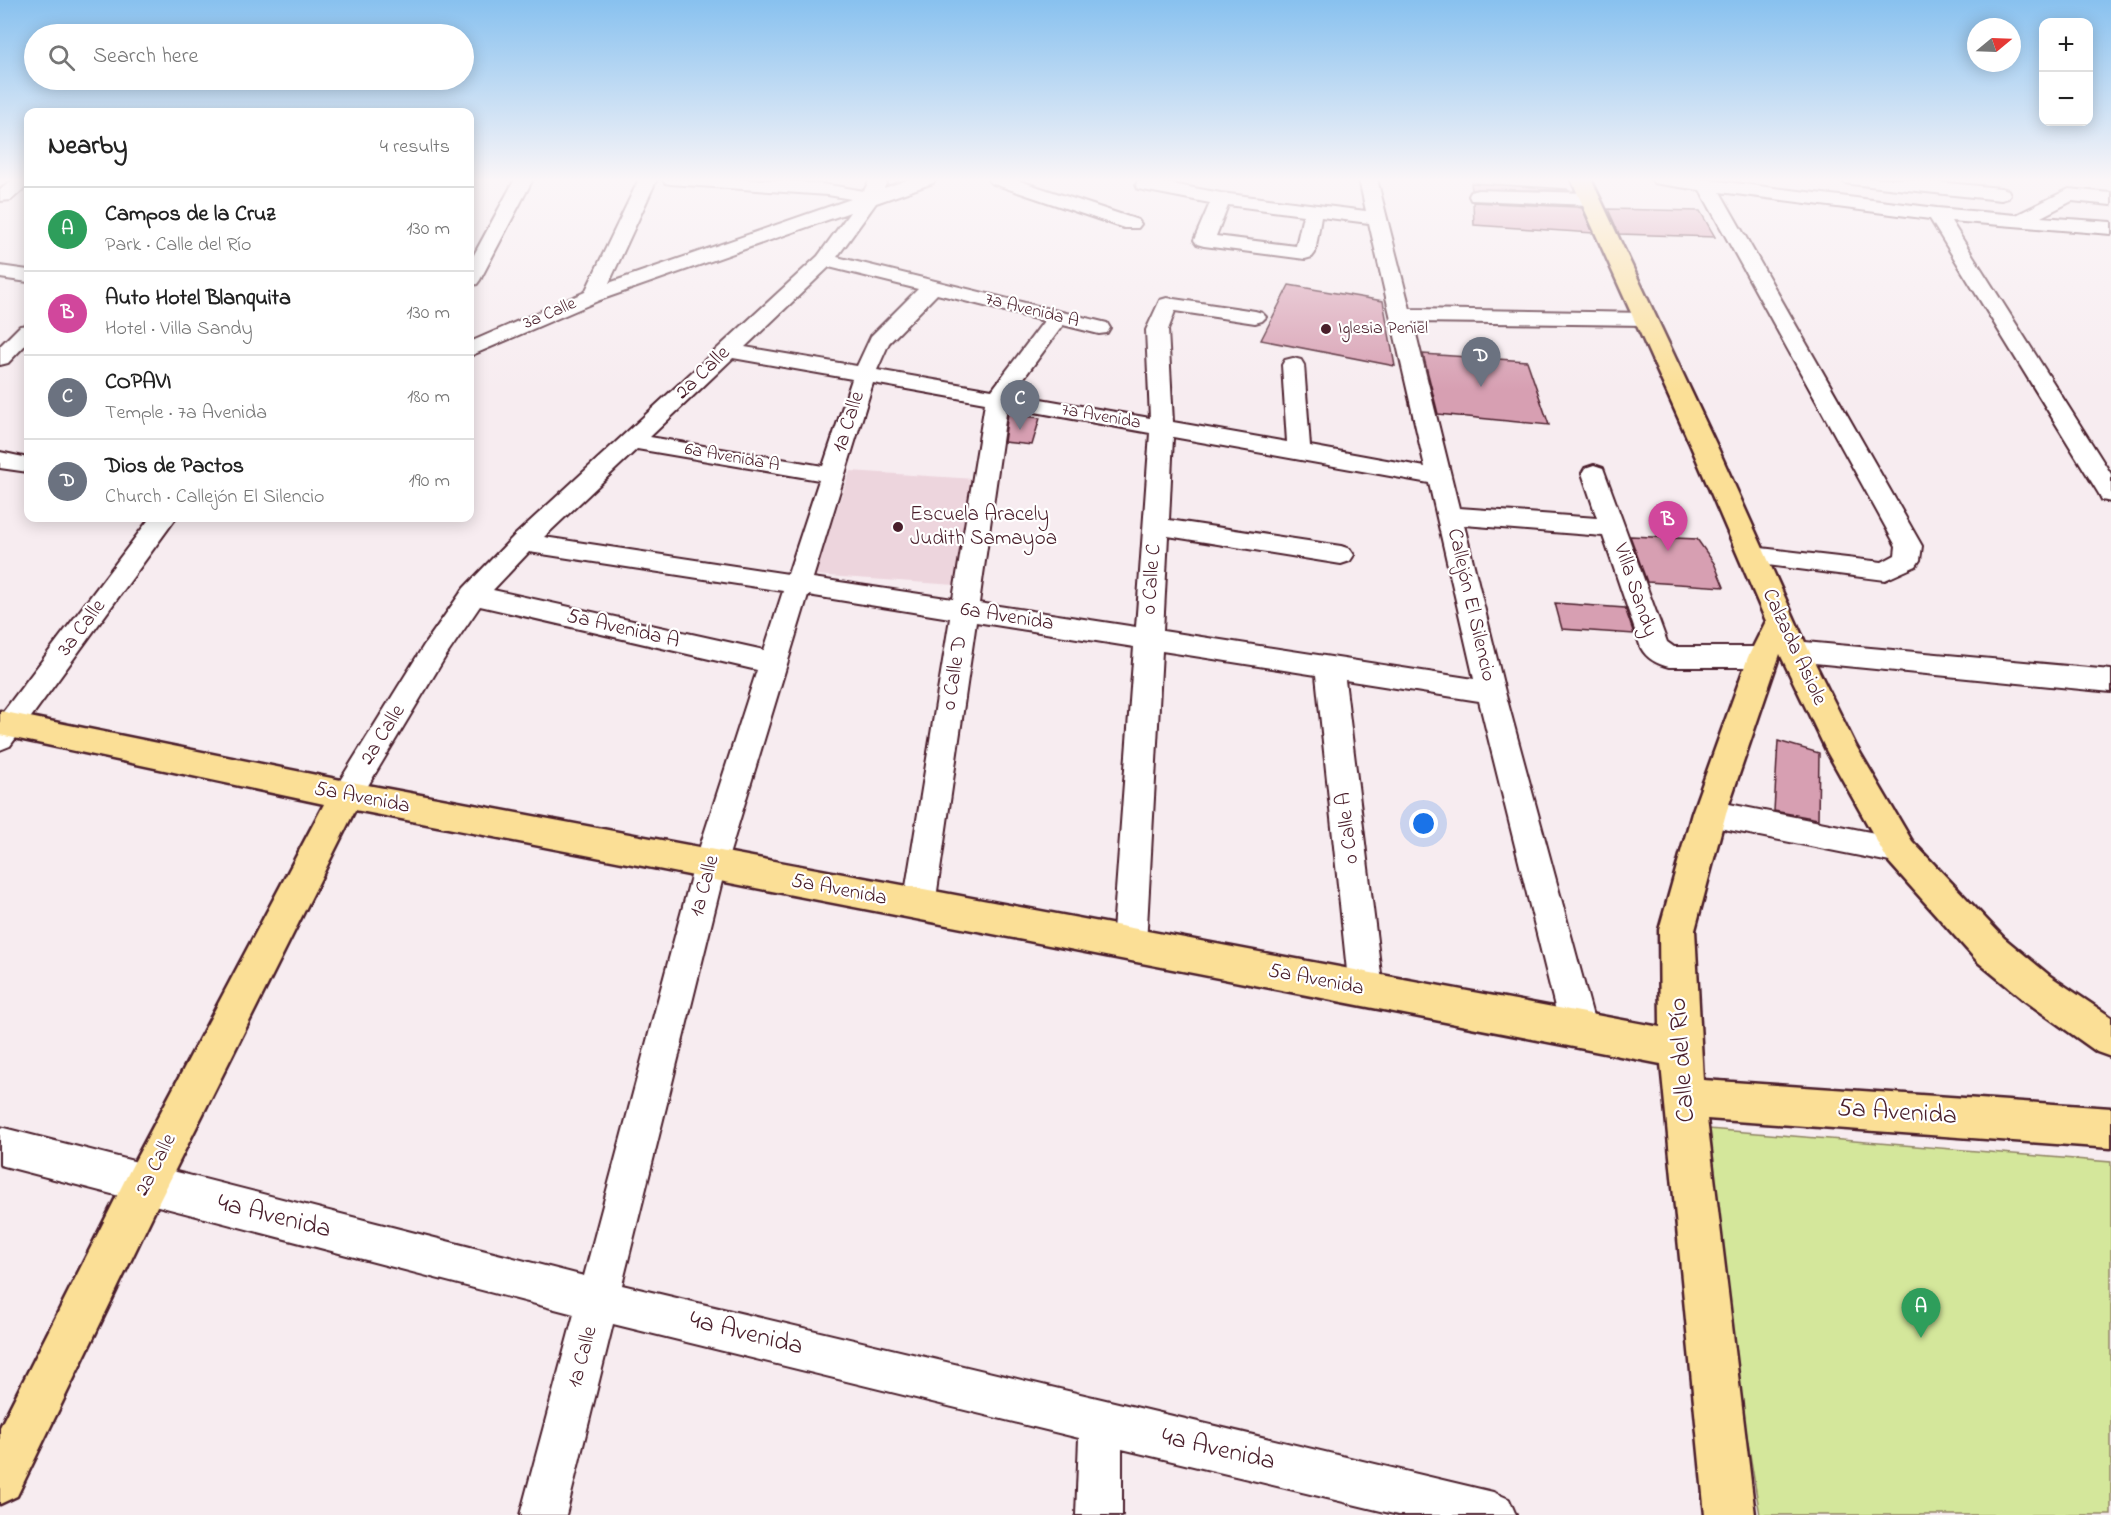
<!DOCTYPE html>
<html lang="en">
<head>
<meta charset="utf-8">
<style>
  :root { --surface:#fff; --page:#f6f6f6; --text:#222; --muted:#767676; --line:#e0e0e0; --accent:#4a1f2b }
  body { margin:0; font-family:"Indie Flower",sans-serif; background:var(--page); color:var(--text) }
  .controls { position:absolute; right:18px; top:18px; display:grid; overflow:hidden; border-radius:12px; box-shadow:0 3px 15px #0003 }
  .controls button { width:54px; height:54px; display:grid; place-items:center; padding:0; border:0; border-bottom:2px solid var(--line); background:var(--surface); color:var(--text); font:30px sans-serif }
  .compass { position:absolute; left:1967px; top:18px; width:54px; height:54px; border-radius:50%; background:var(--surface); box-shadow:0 3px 15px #0003; rotate:71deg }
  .you { position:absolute; left:1424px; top:824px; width:21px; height:21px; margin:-15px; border:4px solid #fff; border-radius:50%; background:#1a73e8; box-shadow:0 0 0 9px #1a73e833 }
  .badge { display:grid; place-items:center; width:39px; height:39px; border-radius:50%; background:var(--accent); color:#fff; font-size:20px; font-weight:700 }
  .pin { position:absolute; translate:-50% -50px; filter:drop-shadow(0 2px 3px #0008) }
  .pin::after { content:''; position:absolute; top:32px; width:21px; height:18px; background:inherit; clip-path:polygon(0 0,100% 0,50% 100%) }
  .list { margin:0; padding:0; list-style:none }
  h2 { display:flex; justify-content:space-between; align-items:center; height:78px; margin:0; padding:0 24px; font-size:26px }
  h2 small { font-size:20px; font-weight:400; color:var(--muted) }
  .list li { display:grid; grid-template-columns:39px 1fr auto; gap:18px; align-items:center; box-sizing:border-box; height:84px; padding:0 24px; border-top:2px solid var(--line) }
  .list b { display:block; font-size:22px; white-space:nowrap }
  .list p { margin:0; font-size:20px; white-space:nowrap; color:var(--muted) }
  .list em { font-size:20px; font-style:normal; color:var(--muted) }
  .icon { flex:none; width:33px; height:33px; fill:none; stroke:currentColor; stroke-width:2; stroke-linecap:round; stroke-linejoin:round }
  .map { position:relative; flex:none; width:2111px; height:1515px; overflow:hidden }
  .search { position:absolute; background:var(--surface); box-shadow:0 3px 15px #0003; left:24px; top:24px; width:450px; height:66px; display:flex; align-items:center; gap:15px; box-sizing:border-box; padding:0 21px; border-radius:33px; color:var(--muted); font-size:22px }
  .panel { position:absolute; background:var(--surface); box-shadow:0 3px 15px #0003; left:24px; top:108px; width:450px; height:414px; border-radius:12px }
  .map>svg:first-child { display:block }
  .built { fill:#edd5dd }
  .green { fill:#d4e79b; stroke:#8f8363; stroke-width:1.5 }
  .building { fill:#d79fb2; stroke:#4a1f2b; stroke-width:1.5 }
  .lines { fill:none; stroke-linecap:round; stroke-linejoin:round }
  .minor-casing { stroke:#4a1f2b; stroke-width:4 }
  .major-casing { stroke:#4a1f2b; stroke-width:5 }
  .minor { fill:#fff; fill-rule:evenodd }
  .major { fill:#fbdf96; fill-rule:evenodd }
  .poi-dot { fill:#4a1f2b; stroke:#fff; stroke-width:2 }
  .labels { text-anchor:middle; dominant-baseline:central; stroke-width:4.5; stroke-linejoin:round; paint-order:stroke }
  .far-street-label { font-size:18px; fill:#4a1f2b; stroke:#fff }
  .far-poi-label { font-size:18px; fill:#4a1f2b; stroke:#fff; text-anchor:start }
  .street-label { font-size:21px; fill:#4a1f2b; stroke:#fff }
  .poi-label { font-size:21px; fill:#4a1f2b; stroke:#fff; text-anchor:start }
  .near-street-label { font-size:26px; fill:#4a1f2b; stroke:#fff }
</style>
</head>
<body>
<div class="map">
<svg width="2111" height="1515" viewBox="0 0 2111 1515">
  <rect width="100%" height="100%" fill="#f7ecf0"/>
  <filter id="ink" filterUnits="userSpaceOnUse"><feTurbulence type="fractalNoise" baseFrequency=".0167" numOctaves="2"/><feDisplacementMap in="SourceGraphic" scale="12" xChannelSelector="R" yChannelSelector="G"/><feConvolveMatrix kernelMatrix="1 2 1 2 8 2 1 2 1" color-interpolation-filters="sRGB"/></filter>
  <g filter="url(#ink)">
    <!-- built -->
    <path class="built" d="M850 471 975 479 955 585 814 575Z"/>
    <!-- green -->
    <path class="green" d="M1696 1128 2111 1162V1515H1760Z"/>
    <!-- building -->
    <path class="building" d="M1471 183 1567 189 1568 190H1472Z
      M1473 202 1576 207 1582 208 1593 233 1474 225Z
      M1608 209 1700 211 1715 237 1619 234Z
      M1289 285 1383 301 1395 366 1261 340Z
      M1423 354 1527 361 1549 425 1438 414Z
      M1008 413 1040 418 1032 445 1004 442Z
      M1630 536 1697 539 1714 563 1724 587 1647 582Z
      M1555 603 1625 608 1634 634 1562 629Z
      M1778 741 1819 753 1818 819 1774 811Z"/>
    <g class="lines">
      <defs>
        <path id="minor" d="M13 179H28V185L11 200 0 201V190Z
          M515 179H533L480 280 477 284 470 286V262Z
          M639 179H657L609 283 851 199 828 195 671 184 665 183 662 179C730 179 797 177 864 191L870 179H888L884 188 910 179H936L933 183 876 203 837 257 1107 323 1110 328 1107 333 1099 334 1063 325 1012 394 1150 418 1146 330 1160 300 1167 298 1255 311 1262 313 1266 317 1262 321 1255 323 1175 311 1168 330 1173 422 1287 442 1282 365 1285 360 1293 358 1301 360 1304 365 1310 446 1425 467 1369 223 1321 217 1315 253 1312 257 1305 259 1204 246 1197 244 1194 240 1210 203 1138 189 1136 185 1138 181 1145 179 1221 193 1366 211 1359 179H1377L1410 309 1646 313 1653 315 1657 319 1653 323 1646 325 1413 322 1459 508 1597 518 1582 473 1585 468 1594 465 1603 468 1667 642 1674 647H1763L1773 650 1777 657 1773 664 1763 667H1669C1657 664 1647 659 1641 648L1603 536 1464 525 1505 692 1597 1031 1592 1043 1579 1048 1566 1043 1561 1031 1479 701 1345 680 1383 990 1378 1001 1366 1006 1354 1001 1349 990 1316 675 1162 651 1146 945 1141 956 1129 960 1117 956 1112 945 1134 647 976 622 935 905 931 915 919 919 907 915 903 905 950 618 808 595 726 865 622 1285 1493 1492 1509 1499 1516 1515H1398L1122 1449V1515H1076L1079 1438 613 1324 566 1515H520L574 1314 0 1165V1127L584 1276 694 865 757 670 480 606 444 659 357 804 346 807 335 804 331 795 424 645 464 588 514 536 818 256 850 212 600 300 470 356V342L585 292ZM1228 205 1303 215 1296 246 1216 236ZM829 267 918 289 871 336 857 366 745 347ZM937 294 1044 321 992 390 877 370 889 343ZM733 358 852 379 823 466 650 437ZM873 383 985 403 953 599 813 578ZM1007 407 1150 433 1136 627 979 603ZM1173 437 1429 483 1474 679 1163 631 1168 536 1341 564 1350 561 1354 555 1350 549 1341 546 1169 520ZM637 449 819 480 788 574 544 537ZM529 552 783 591 764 650 493 590Z
          M988 179H1014L1138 220 1141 224 1138 228H1124L991 183Z
          M1651 179H1702L1937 208 2016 215 2069 189 2111 193V205L2072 201 2041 217 2111 222V234L1951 221 2111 474V502L2102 500 2099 494 1930 219 1720 192 1922 546 1920 560 1916 566 1885 580 1743 562 1739 556 1743 550 1752 547 1882 562 1895 555 1896 546 1700 190 1660 184 1654 183Z
          M1842 179H1904L2001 188 2008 190 2010 194 2008 198 2001 200 1851 184 1845 183Z
          M1478 190 1590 193 1597 195 1599 199 1597 203 1590 205 1471 200 1469 196 1471 192Z
          M0 266 28 270V282L0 278Z
          M28 325V342L8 363 0 365V346L20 326Z
          M0 452 28 458V472L0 468Z
          M150 518H176L10 746 0 750V716Z
          M1794 641 2111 670V692L1794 661 1784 658 1780 651 1784 644Z
          M1709 800 1900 838 1911 842 1916 851 1911 860 1900 864 1709 826 1698 822 1693 813 1698 804Z"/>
        <path id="major" d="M1571 179H1591L1716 444 1809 651 1856 746 1912 841 2004 938 2050 976 2111 1017V1057L2097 1052 2024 1000 1978 962 1888 861 1827 752 1780 654 1726 813 1695 930 1703 1080 2111 1108V1148L1707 1119 1755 1515H1705L1661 1064 355 810 160 1200 17 1496 0 1504V1427L130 1170 324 804 0 735V711L346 781 1660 1027 1659 930 1692 813 1748 657 1766 621 1690 444Z"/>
      </defs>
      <!-- minor casing -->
      <use href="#minor" class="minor-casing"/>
      <!-- major casing -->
      <use href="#major" class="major-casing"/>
      <!-- minor -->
      <use href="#minor" class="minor"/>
      <!-- major -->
      <use href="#major" class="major"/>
    </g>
  </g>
  <!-- sky -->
  <linearGradient id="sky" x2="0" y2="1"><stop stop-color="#88c1ef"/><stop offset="0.46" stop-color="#fbf6f8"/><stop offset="1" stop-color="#fbf6f8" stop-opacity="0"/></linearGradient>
  <rect width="2111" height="391" fill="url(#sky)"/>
  <!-- markers -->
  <g class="poi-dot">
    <circle cx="1326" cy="329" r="6"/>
    <circle cx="898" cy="527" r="6"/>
  </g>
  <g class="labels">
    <!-- far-street labels -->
    <g class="far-street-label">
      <text transform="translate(1032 311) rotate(14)">7a Avenida A</text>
      <text transform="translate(550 314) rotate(-23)">3a Calle</text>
      <text transform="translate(1101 417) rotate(10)">7a Avenida</text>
      <text transform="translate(732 458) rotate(10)">6a Avenida A</text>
    </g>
    <!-- far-poi labels -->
    <g class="far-poi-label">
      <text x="1338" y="329">Iglesia Peniel</text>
    </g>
    <!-- street labels -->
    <g class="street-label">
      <text transform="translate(703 373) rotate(-44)">2a Calle</text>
      <text transform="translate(849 422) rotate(-72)">1a Calle</text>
      <text transform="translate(1152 579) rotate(-86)">0 Calle C</text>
      <text transform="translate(1635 590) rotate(71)">Villa Sandy</text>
      <text transform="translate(1471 605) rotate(77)">Callejón El Silencio</text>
      <text transform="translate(1007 617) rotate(9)">6a Avenida</text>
      <text transform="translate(82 628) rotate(-53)">3a Calle</text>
      <text transform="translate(623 629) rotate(13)">5a Avenida A</text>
      <text transform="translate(1794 647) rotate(65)">Calzada Asiole</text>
      <text transform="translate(955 673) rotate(-81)">0 Calle D</text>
      <text transform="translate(383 735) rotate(-58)">2a Calle</text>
      <text transform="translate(362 798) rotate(11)">5a Avenida</text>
      <text transform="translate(1348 828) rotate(-97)">0 Calle A</text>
      <text transform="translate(705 886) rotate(-75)">1a Calle</text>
      <text transform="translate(839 890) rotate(11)">5a Avenida</text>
      <text transform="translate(1316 980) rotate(11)">5a Avenida</text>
      <text transform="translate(156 1165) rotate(-63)">2a Calle</text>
      <text transform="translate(583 1357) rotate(-75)">1a Calle</text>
    </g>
    <!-- poi labels -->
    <g class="poi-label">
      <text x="910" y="515">Escuela Aracely<tspan x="910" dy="24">Judith Samayoa</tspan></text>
    </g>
    <!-- near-street labels -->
    <g class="near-street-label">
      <text transform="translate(1683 1060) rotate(-94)">Calle del Río</text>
      <text transform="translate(1897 1113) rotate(4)">5a Avenida</text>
      <text transform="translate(274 1217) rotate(14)">4a Avenida</text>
      <text transform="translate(746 1334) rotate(14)">4a Avenida</text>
      <text transform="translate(1218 1450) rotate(13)">4a Avenida</text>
    </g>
  </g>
</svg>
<div class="controls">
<button>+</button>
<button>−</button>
</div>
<svg class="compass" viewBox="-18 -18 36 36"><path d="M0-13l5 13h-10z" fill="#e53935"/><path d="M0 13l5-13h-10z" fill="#767676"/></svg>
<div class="you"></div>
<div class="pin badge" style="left:1921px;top:1338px;background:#2e9e5b">A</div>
<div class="pin badge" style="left:1668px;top:551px;background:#d1479c">B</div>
<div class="pin badge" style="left:1020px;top:430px;background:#6b7280">C</div>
<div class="pin badge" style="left:1481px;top:387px;background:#6b7280">D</div>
<div class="search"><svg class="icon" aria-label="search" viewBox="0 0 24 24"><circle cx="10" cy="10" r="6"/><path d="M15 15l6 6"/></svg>Search here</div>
<section class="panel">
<h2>Nearby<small>4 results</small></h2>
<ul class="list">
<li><span class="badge" style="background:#2e9e5b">A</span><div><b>Campos de la Cruz</b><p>Park · Calle del Río</p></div><em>130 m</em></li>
<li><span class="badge" style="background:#d1479c">B</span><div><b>Auto Hotel Blanquita</b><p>Hotel · Villa Sandy</p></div><em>130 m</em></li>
<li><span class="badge" style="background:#6b7280">C</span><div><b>COPAVI</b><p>Temple · 7a Avenida</p></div><em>180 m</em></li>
<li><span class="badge" style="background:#6b7280">D</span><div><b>Dios de Pactos</b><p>Church · Callejón El Silencio</p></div><em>190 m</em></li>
</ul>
</section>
</div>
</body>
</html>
